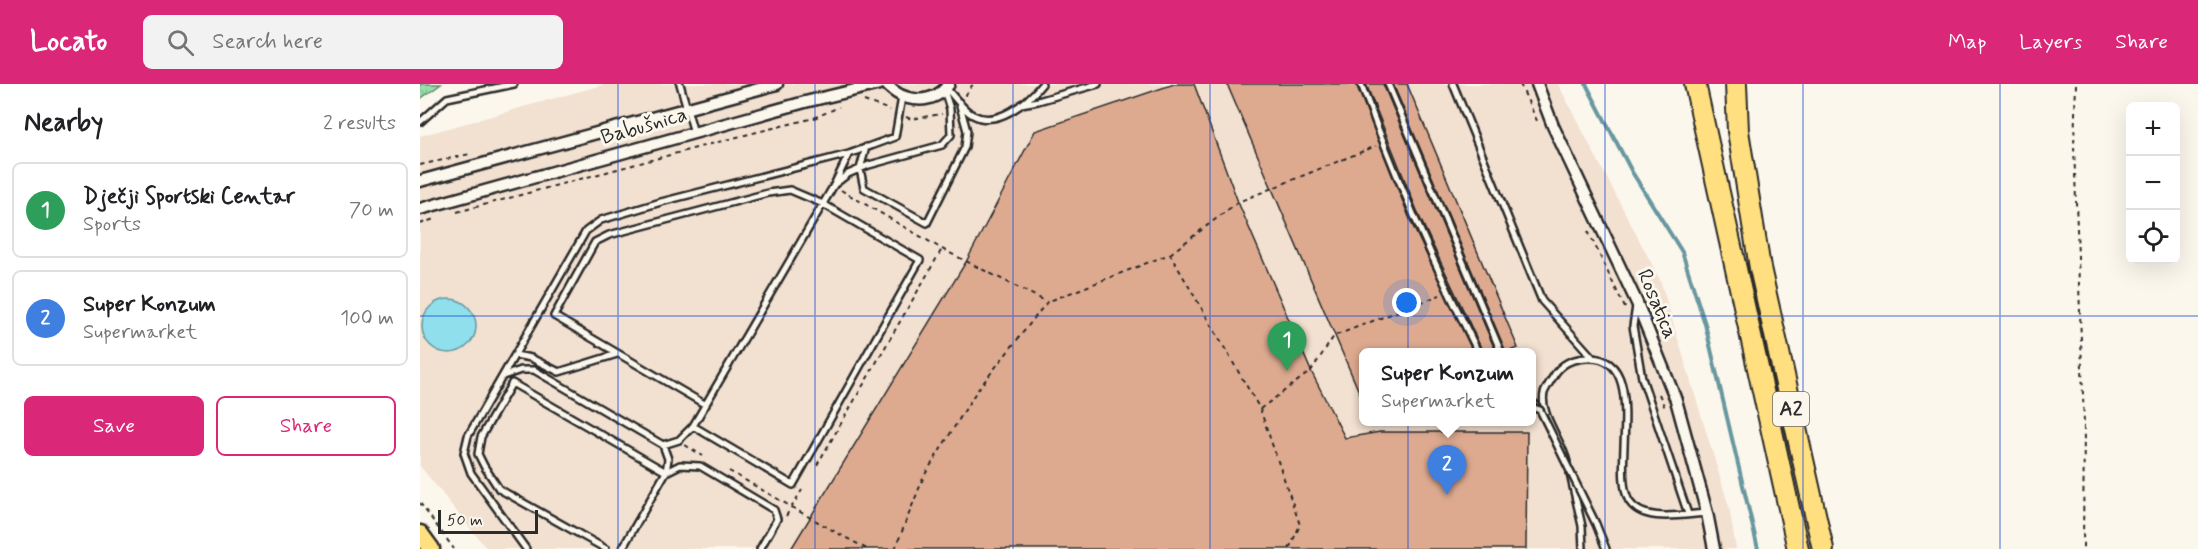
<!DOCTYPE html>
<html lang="en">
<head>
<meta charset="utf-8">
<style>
  :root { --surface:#fff; --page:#f2f2f2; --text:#202124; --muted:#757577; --line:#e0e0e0; --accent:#db2777 }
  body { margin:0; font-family:Mynerve,sans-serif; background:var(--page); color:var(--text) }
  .controls { position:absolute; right:18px; top:18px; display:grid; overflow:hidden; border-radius:9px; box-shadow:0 6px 24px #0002 }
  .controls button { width:54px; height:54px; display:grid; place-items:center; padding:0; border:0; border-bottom:2px solid var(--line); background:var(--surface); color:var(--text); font:30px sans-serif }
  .scale { position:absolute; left:18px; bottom:15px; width:100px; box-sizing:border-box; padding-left:6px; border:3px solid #2b2b2b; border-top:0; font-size:16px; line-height:21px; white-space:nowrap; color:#2b2b2b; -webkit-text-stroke:4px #fbf7ec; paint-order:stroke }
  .you { position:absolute; left:987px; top:219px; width:21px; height:21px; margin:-15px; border:4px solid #fff; border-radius:50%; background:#1a73e8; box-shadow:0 0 0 9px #1a73e833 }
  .badge { display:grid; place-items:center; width:39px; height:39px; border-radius:50%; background:var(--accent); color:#fff; font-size:20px; font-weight:700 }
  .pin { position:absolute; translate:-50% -50px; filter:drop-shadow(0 2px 3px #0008) }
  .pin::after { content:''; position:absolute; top:32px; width:21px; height:18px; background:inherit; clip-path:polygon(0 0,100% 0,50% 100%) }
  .popup { position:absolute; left:939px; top:264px; width:177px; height:78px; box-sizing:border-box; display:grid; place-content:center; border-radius:9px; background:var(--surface); filter:drop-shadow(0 2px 4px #0005); font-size:20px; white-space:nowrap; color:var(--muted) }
  .popup b { font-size:22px; color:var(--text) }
  .popup::after { content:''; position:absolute; left:50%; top:100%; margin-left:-12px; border:12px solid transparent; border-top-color:var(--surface) }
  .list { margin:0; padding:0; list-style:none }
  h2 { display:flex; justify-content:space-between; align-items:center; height:78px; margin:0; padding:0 24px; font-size:26px }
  h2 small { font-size:20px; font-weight:400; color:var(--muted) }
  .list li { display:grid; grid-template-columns:39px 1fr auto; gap:18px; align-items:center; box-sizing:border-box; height:96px; margin:0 12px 12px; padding:0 12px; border:2px solid var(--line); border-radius:9px }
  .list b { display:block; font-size:22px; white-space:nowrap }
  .list p { margin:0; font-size:20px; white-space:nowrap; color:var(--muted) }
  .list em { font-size:20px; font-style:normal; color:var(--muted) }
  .actions { display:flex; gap:12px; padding:18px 24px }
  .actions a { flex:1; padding:14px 0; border:2px solid var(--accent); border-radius:9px; text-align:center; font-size:21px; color:var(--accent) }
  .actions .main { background:var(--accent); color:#fff }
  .icon { flex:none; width:33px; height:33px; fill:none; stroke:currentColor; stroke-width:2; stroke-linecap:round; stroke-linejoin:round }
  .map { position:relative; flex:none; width:1778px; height:465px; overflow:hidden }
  header { display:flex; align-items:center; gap:36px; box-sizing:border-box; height:84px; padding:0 30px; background:var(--accent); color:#fff }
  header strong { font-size:28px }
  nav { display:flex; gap:33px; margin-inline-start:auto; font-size:21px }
  .search { width:420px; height:54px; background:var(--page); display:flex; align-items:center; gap:15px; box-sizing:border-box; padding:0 21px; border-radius:9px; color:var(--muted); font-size:22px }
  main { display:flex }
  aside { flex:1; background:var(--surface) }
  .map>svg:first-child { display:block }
  .built { fill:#f2e0d0; fill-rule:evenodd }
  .grass { fill:url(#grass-tufts); stroke:#61856c; stroke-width:1.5 }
  .water { fill:#8fdfec; stroke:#67979f; stroke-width:1.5 }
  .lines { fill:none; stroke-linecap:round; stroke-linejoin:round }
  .stream { stroke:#67979f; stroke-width:4 }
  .building { fill:#ddaa90; stroke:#2b2b2b; stroke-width:1.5 }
  .lane-casing { stroke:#2b2b2b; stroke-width:10 }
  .street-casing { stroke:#2b2b2b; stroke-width:15 }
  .primary-casing { stroke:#2b2b2b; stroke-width:21 }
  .highway-casing { stroke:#2b2b2b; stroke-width:24 }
  .path { stroke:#2b2b2b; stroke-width:2; stroke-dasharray:4.5 4.5; stroke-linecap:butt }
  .lane { stroke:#fbf7ec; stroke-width:5 }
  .street { stroke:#fbf7ec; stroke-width:10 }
  .primary { stroke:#ffdf80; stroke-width:16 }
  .highway { stroke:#ffdf80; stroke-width:20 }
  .lane-bridge-casing { stroke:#2b2b2b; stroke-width:10; stroke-linecap:butt }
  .lane-bridge { stroke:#fbf7ec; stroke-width:5 }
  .grid { fill:none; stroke:#1d4ed8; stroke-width:1.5; stroke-opacity:0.55 }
  .labels { text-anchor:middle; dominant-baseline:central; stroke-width:6; stroke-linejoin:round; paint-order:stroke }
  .shield { fill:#fbf7ec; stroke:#696865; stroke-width:1.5 }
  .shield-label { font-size:20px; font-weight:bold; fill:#2b2b2b }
  .street-label { font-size:21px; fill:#2b2b2b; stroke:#fbf7ec }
</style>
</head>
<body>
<header>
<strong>Locato</strong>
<div class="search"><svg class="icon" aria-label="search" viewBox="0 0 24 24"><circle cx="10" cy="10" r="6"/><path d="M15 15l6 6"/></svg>Search here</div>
<nav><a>Map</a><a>Layers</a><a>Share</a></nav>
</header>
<main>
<aside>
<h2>Nearby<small>2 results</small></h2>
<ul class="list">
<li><span class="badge" style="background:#2e9e5b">1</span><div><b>Dječji Sportski Centar</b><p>Sports</p></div><em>70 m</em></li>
<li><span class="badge" style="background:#3f7fe0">2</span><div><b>Super Konzum</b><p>Supermarket</p></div><em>100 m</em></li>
</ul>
<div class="actions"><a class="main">Save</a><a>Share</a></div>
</aside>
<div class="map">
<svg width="1778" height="465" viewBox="0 0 1778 465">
  <defs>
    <pattern id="grass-tufts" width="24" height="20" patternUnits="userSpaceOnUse" patternTransform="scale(1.5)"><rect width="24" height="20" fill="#97dfae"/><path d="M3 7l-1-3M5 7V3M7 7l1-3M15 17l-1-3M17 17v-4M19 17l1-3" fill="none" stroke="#82c096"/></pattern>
  </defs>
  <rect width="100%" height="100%" fill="#fbf7ec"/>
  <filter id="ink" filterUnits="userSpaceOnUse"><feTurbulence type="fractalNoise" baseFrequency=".0167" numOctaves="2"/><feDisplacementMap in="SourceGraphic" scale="12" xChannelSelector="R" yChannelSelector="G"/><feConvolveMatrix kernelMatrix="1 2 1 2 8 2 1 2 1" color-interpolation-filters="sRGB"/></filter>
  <g filter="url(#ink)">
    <!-- built -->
    <path class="built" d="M186 0H1138L1240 196 1309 423 1316 465H67L0 382V52ZM943 268H1111V338H943Z"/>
    <!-- grass -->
    <path class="grass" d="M0 0H21L0 15Z"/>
    <!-- water -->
    <path class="water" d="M2 242a27 27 0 1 1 54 0a27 27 0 1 1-54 0Z"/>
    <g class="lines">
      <!-- stream -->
      <path class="stream" d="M1166 0 1212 88 1262 168 1285 240 1338 465"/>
    </g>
    <!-- building -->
    <path class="building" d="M754 0H774L818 118 891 287 925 354 960 348H1107L1106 465H371L546 178 615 47Z
      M807 0H936L991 138 1053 268H943V317Z
      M946 0H963L1076 268H1063L1000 134Z
      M973 0H987L1098 264 1086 268Z"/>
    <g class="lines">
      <defs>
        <path id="lane" d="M260 0 274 49
          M941 0C975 92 1014 181 1058 268
          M968 0 1081 268
          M1033 0 1122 217 1173 274
          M526 4C534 12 543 26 553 31 577 44 608 18 622 0
          M601 20 618 17 678 0
          M0 38 27 14 94 0
          M446 63 440 85 444 104 507 139 545 63 547 47 539 18
          M415 100 428 90 449 81 522 61 531 51 530 25 524 6
          M1216 222 1213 242 1222 294 1268 430
          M95 271 111 274 139 288 197 270
          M83 292 101 286H114L243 361 248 375 246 388 202 465
          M1111 316 1120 326
          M273 342 373 401 500 176 403 120 370 106 348 109 189 151 175 158 134 232 286 321
          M243 361 259 356 273 342 414 101 429 70
          M1147 378C1143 358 1119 330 1124 309 1126 304 1130 298 1133 293 1141 279 1152 275 1167 274 1231 270 1190 385 1209 417 1223 440 1265 430 1287 429
          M1150 390 1162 442 1163 465
          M1176 440 1186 465
          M106 465 51 389 44 369 48 352 166 147 181 136 241 118 429 70 475 53 482 13
          M186 465 79 405 64 382 58 370 61 353 92 299 246 388 260 381 280 382 354 426 357 435 340 465"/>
        <path id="street" d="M466 0C483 19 513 22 529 0
          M1117 0 1133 42 1217 219 1256 316 1287 429 1294 465
          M0 97 357 0
          M0 125 385 18 460 0"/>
        <path id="primary" d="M0 450 11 465"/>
        <path id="highway" d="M1275 0 1378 465
          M1316 0 1318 47 1340 184 1403 465"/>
      </defs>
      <!-- lane casing -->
      <use href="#lane" class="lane-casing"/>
      <!-- street casing -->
      <use href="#street" class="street-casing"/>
      <!-- primary casing -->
      <use href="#primary" class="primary-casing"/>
      <!-- highway casing -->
      <use href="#highway" class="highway-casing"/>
      <!-- path -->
      <path class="path" d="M1100 0 1118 39
        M1656 0 1654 62 1664 339 1663 465
        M545 12 553 0
        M444 17 470 26
        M486 33 491 35 522 30
        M0 81 50 70
        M421 106 522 165 627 218
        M37 128 317 53 394 34 419 23
        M0 140 17 134
        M1168 147 1206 226
        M750 170 818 118 956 62
        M1239 310 1245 324
        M840 325 891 287 914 252 1020 211
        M265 361 283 372
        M397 381 522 165
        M309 387C355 413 400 440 447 465
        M0 419 34 465
        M366 432 382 406
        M475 465 504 392 556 308 627 218 750 170 840 325 880 441 869 465"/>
      <!-- lane -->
      <use href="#lane" class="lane"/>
      <!-- street -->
      <use href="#street" class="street"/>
      <!-- primary -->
      <use href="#primary" class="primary"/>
      <!-- highway -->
      <use href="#highway" class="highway"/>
      <defs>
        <path id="lane-bridge" d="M1111 323 1120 326 1176 440"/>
      </defs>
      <!-- lane-bridge casing -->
      <use href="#lane-bridge" class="lane-bridge-casing"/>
      <!-- lane-bridge -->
      <use href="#lane-bridge" class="lane-bridge"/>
    </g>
  </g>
  <!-- grid -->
  <path class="grid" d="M198 0V465M395 0V465M593 0V465M790 0V465M988 0V465M1185 0V465M1383 0V465M1580 0V465M0 232H1778"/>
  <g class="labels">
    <!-- shield labels -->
    <rect class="shield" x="1353" y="308" width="36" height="34" rx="4.5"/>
    <g class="shield-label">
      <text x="1371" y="325">A2</text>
    </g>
    <!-- street labels -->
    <g class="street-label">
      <text transform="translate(224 42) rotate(-16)">Babušnica</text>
      <text transform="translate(1237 220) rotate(67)">Rosatica</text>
    </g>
  </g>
</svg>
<div class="controls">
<button>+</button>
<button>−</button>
<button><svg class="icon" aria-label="locate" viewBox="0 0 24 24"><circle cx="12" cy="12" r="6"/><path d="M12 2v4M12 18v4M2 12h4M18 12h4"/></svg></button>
</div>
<div class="scale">50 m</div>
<div class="you"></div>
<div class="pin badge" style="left:867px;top:287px;background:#2e9e5b">1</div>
<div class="pin badge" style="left:1027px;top:411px;background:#3f7fe0">2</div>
<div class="popup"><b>Super Konzum</b>Supermarket</div>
</div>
</main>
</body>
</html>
